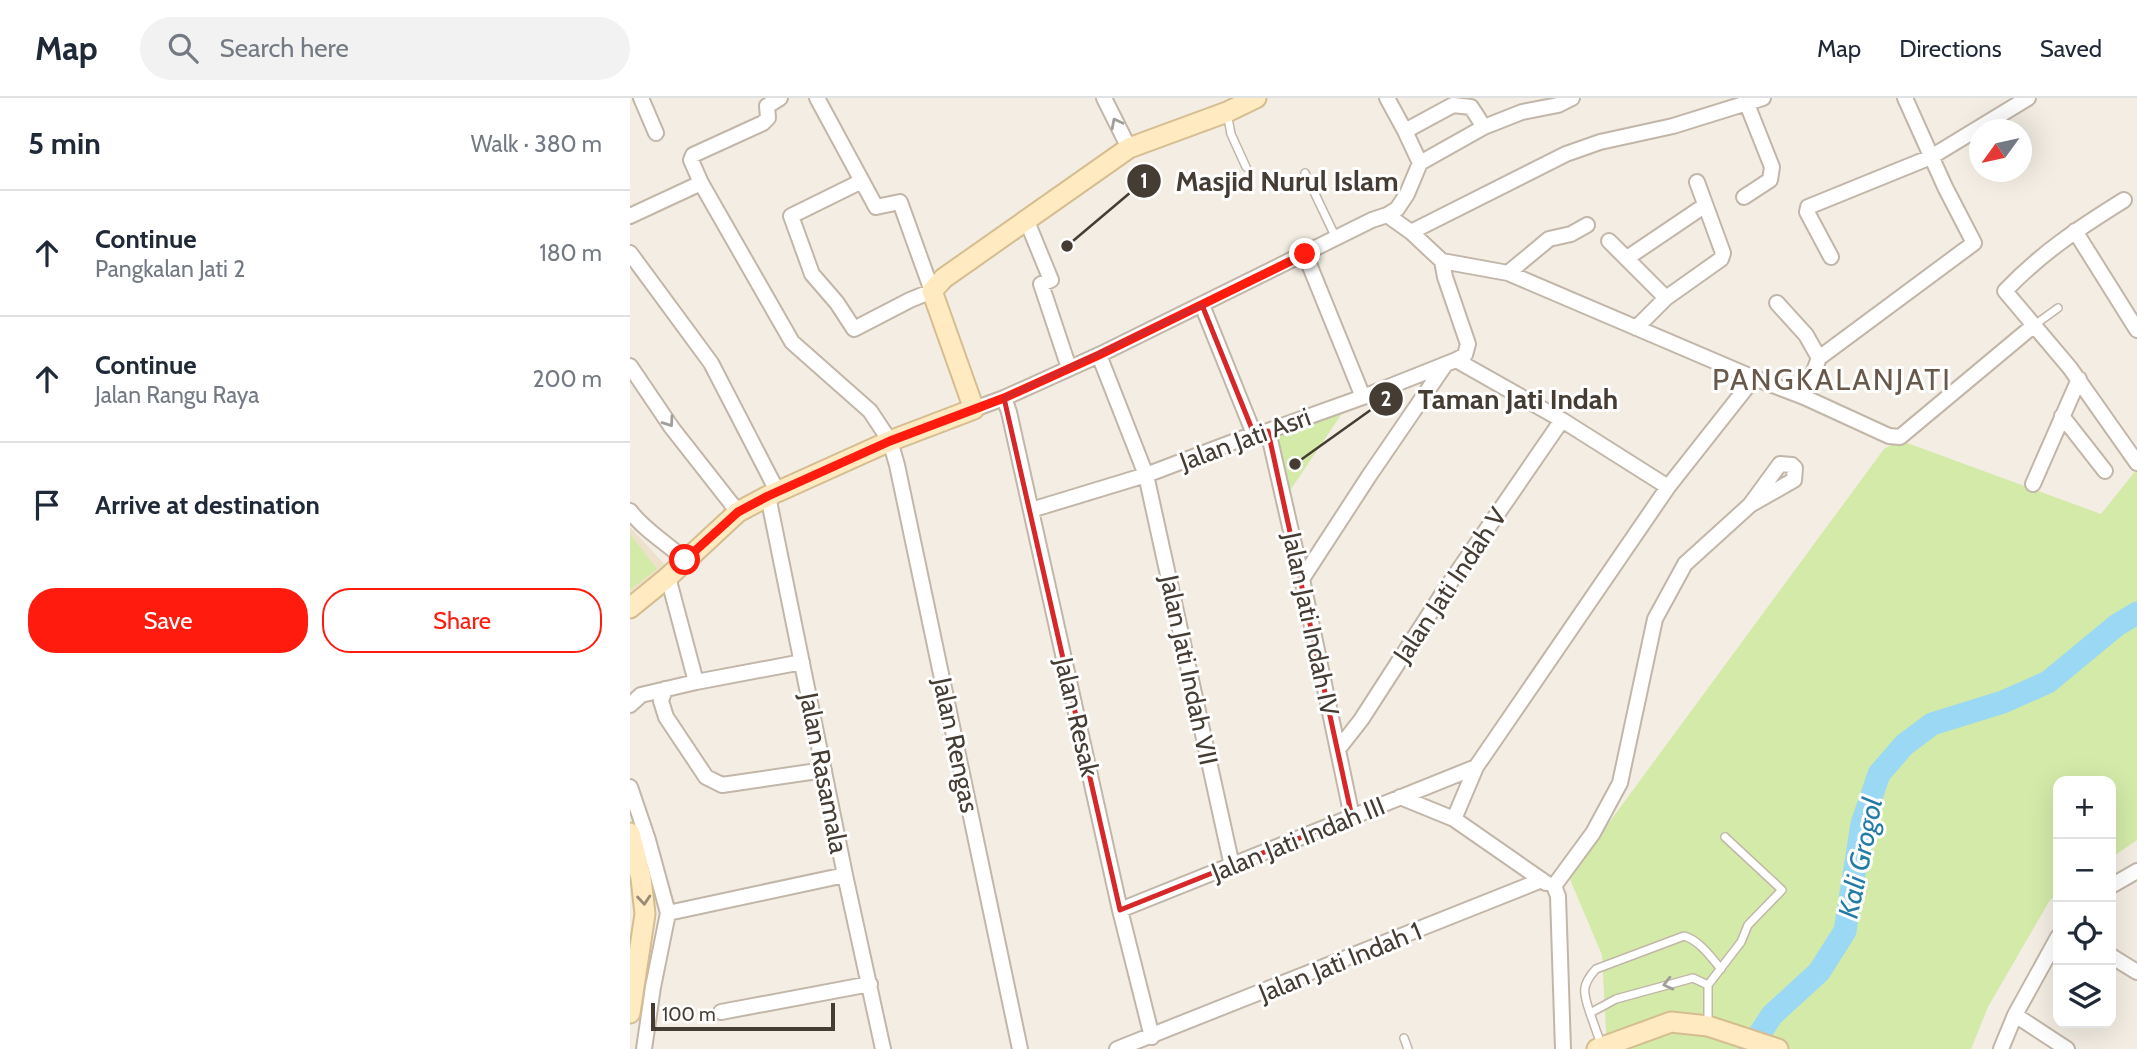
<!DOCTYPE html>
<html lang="en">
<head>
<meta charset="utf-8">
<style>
  :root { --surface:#fff; --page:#f2f2f3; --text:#1f2937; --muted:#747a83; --line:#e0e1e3; --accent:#ff1c0e }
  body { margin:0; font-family:Cabin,sans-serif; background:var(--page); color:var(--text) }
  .controls { position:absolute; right:21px; bottom:21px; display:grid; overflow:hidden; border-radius:14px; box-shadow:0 7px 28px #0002 }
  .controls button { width:63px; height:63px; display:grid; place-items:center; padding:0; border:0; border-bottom:2px solid var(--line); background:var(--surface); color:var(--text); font:35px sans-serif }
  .compass { position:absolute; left:1339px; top:21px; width:63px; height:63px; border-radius:50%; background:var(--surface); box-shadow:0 7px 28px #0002; rotate:237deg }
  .scale { position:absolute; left:21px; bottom:18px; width:184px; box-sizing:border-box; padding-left:7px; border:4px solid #453c33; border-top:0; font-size:19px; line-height:24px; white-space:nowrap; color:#453c33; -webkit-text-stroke:5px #fff; paint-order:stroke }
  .stop { position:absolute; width:21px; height:21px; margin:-16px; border:5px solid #ff1c0e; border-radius:50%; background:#fff }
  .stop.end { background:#ff1c0e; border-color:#fff; box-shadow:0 2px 7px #0008 }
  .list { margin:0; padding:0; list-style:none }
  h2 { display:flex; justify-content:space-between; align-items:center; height:91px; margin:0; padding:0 28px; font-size:30px }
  h2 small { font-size:23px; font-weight:400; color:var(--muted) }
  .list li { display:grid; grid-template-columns:46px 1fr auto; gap:21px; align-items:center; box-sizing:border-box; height:126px; padding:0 28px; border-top:2px solid var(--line) }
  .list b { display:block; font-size:26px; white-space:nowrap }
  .list p { margin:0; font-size:23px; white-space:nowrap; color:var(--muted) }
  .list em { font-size:23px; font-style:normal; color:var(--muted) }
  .actions { display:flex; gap:14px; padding:21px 28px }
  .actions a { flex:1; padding:16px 0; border:2px solid var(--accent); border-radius:28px; text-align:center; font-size:24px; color:var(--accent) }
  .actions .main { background:var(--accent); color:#fff }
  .icon { flex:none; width:38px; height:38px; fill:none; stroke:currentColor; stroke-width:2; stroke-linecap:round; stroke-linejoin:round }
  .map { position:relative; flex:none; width:1507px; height:951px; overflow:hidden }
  header { display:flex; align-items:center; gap:42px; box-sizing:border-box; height:98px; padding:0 35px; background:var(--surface); border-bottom:2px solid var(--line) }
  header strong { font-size:33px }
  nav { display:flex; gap:38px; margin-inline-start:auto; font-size:24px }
  .search { width:490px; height:63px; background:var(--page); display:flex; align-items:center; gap:18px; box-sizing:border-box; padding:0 24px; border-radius:38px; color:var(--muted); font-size:26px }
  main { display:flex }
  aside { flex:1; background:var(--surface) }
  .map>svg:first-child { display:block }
  .education { fill:#ede1cc }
  .green { fill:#d3eaa9 }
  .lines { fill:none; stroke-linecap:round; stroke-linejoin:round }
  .river { stroke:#9bd8f4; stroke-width:23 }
  .lane-casing { stroke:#c2b6a8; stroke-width:10 }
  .street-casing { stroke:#c2b6a8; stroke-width:18 }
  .secondary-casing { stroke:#d5bd90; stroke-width:23 }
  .lane { stroke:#fff; stroke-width:7 }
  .street { stroke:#fff; stroke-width:14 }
  .secondary { stroke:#ffeac1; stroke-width:19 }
  .oneway { stroke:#a29e99 }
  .oneway2 { stroke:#998a73 }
  .route { stroke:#ff1c0e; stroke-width:9 }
  .marked { fill:none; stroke:#d62828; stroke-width:5; stroke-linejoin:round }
  .labels { text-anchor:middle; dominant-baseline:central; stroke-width:6; stroke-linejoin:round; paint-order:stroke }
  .street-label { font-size:26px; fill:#453c33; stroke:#fff }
  .water-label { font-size:28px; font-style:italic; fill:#247ca6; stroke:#fff }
  .quarter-label { font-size:30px; letter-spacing:2px; fill:#69594a; stroke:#fff }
  .leader { fill:none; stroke:#453c33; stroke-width:2.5 }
  .callout-dot { fill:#453c33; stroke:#fff; stroke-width:2.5 }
  .mark-label { font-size:21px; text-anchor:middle; font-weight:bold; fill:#fff }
  .callout-label { font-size:28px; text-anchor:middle; font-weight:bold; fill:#453c33; stroke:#fff; stroke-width:6; stroke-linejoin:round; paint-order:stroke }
</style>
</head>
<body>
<header>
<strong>Map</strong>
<div class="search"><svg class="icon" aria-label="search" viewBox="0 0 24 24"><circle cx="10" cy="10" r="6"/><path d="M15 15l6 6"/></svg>Search here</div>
<nav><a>Map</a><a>Directions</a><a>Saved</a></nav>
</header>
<main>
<aside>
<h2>5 min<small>Walk · 380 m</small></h2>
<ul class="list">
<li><svg class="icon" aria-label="ahead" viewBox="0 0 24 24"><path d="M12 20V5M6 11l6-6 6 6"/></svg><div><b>Continue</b><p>Pangkalan Jati 2</p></div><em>180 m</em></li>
<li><svg class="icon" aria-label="ahead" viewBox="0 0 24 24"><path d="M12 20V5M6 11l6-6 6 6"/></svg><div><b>Continue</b><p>Jalan Rangu Raya</p></div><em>200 m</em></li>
<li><svg class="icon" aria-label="arrive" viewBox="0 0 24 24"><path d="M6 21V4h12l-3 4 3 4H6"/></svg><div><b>Arrive at destination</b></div></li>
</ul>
<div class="actions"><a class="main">Save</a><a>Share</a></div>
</aside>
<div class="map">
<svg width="1507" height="951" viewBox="0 0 1507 951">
  <rect width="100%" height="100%" fill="#f3ede3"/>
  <!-- education -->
  <path class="education" d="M0 429 37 469 0 501Z"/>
  <!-- green -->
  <path class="green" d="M713 314 659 394 646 338Z
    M1269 342 1471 416 1507 371V742L1481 760V683H1428V796L1420 802 1358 909 1341 951H977L972 857 939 779 1254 351Z
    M0 436 27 471 0 492Z"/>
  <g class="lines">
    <!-- river -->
    <path class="river" d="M1120 951 1142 917 1189 874 1215 833 1232 726 1249 676 1274 647 1302 626 1373 604 1418 584 1487 527 1507 515"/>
    <defs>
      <path id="lane" d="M597 15 601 36 616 69
        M675 75 706 140
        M1403 228 1428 210
        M1078 887 1111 844 1118 827 1152 792 1095 739
        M960 915C953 895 951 887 966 871L1054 838C1069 842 1081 859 1091 871
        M774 940 778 951
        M972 949 960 915 986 901 1063 880 1078 887V927"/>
      <path id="street" d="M11 0 26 35
        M150 0 137 8 138 20 133 25 63 57 61 62 71 85 162 244 240 313 260 343 267 367 390 951
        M187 0 246 109 270 104 302 193 280 202 224 231 207 205 182 176 161 118 232 83
        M474 0 499 50
        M757 0 775 33 790 65
        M775 33 823 7 841 9 854 29
        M1114 99 1140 82 1142 69 1117 6
        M1494 102C1449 130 1411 155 1375 193L1440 270 1507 365
        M0 118 71 85
        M396 121 421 182 411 186 439 270
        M1445 133 1507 232
        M781 134 936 56 970 44 1043 28 1133 0
        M979 143 1036 200
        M0 155 81 265 143 385 146 394
        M675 156 733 299
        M1201 159 1177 114 1178 109 1301 59 1398 0
        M997 160 1074 108
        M812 163 878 175 1124 280 1174 299 1259 338 1270 339 1403 228
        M878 175 919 141 941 136 957 127
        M1147 205 1176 237 1189 260
        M572 207 624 336
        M1006 230 1036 200 1091 161 1093 155 1067 84
        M469 257 516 377 602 768
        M826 262 932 322 1038 389
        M0 268 42 330 108 414
        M1174 299 1189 260 1344 145 1315 89 1275 0
        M374 300 379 314 490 812 522 939
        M344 311 374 300 469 257 742 122 757 117 767 111 777 96 790 65 854 29 892 14 928 7 942 0
        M1432 318 1475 373
        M638 333 672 481 722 719
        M1403 386 1449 281
        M138 398 215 777 253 951
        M401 412 516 377 624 336 638 333 733 299 826 262 835 257 838 246 815 179 812 163 781 134 757 117
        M0 413C15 433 37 445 55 462
        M38 479 66 584
        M672 481 739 378 815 267
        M35 591 31 603 36 619 76 679 92 687 194 672
        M0 607 11 597 66 584 172 564
        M709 650 731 622 815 492 932 322
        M0 689 18 742 38 815 23 889 14 951
        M770 699 824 721 916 785
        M824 721 846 669 857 653 1038 389 1124 280
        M924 788 963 735 990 685 1025 521 1055 466 1120 407 1150 366 1162 367 1165 370 1164 382 1120 407
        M924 788 928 798 933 951
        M1481 788 1507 773
        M490 812 846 669
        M38 815 215 777
        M1481 858 1507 874
        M91 914 240 886
        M1385 917 1437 951
        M487 951 912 782
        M1371 951 1385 917 1428 839"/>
      <path id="secondary" d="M0 510 38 479 108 414 138 398 260 343 344 311 302 193 314 180 499 50 597 14 626 0
        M0 735 11 780 15 816 0 915
        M967 951 1041 924 1078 928 1148 951"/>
    </defs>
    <!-- lane casing -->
    <use href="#lane" class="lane-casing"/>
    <!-- street casing -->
    <use href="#street" class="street-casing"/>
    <!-- secondary casing -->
    <use href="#secondary" class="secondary-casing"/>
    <!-- lane -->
    <use href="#lane" class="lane"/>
    <!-- street -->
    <use href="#street" class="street"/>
    <!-- secondary -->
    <use href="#secondary" class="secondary"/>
  </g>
  <!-- one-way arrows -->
  <defs><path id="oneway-chevron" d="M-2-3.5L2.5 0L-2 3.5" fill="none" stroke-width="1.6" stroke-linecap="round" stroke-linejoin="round" transform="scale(1.75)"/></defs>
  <g class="oneway">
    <use href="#oneway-chevron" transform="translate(486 25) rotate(-117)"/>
    <use href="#oneway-chevron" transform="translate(39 324) rotate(55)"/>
    <use href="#oneway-chevron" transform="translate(1038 886) rotate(166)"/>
  </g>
  <use class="oneway2" href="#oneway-chevron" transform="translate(14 802) rotate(85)"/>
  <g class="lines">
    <!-- route -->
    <path class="route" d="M55 462 108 414 138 398 260 343 374 300 469 257 675 156"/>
  </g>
  <!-- marked area -->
  <path class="marked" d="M572 207 624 336 638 333 722 719 490 812 374 300Z"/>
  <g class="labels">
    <!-- street labels -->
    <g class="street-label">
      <text transform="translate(615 341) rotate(-20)">Jalan Jati Asri</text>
      <text transform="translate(820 487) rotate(-56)">Jalan Jati Indah V</text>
      <text transform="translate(681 526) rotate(78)">Jalan Jati Indah IV</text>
      <text transform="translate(559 572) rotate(78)">Jalan Jati Indah VII</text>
      <text transform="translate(447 619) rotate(77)">Jalan Resak</text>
      <text transform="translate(326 647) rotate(78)">Jalan Rengas</text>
      <text transform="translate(194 675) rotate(79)">Jalan Rasamala</text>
      <text transform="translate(668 741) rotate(-22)">Jalan Jati Indah III</text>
      <text transform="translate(710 864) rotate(-22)">Jalan Jati Indah 1</text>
    </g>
    <!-- water labels -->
    <g class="water-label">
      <text transform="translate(1230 760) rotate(-78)">Kali Grogol</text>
    </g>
    <!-- quarter labels -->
    <g class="quarter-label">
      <text x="1202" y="281">PANGKALANJATI</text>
    </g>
  </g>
  <!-- callouts -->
  <path class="leader" d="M437 148L514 83M665 366L756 301"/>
  <g class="callout-dot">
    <circle cx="437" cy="148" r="7"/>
    <circle cx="665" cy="366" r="7"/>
    <circle cx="514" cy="83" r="18"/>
    <circle cx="756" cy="301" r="18"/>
  </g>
  <g class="mark-label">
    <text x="514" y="90">1</text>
    <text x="756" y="308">2</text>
  </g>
  <g class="callout-label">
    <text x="657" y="93">Masjid Nurul Islam</text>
    <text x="888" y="311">Taman Jati Indah</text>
  </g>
</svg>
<div class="controls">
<button>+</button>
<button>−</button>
<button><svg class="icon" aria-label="locate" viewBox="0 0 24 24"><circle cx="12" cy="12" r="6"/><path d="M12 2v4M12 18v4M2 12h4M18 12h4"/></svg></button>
<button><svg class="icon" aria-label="layers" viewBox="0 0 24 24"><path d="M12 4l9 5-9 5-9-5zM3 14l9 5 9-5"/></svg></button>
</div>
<svg class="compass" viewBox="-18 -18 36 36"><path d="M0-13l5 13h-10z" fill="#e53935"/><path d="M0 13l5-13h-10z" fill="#747a83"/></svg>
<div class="scale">100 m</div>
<div class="stop" style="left:55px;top:462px"></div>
<div class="stop end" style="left:675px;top:156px"></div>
</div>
</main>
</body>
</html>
